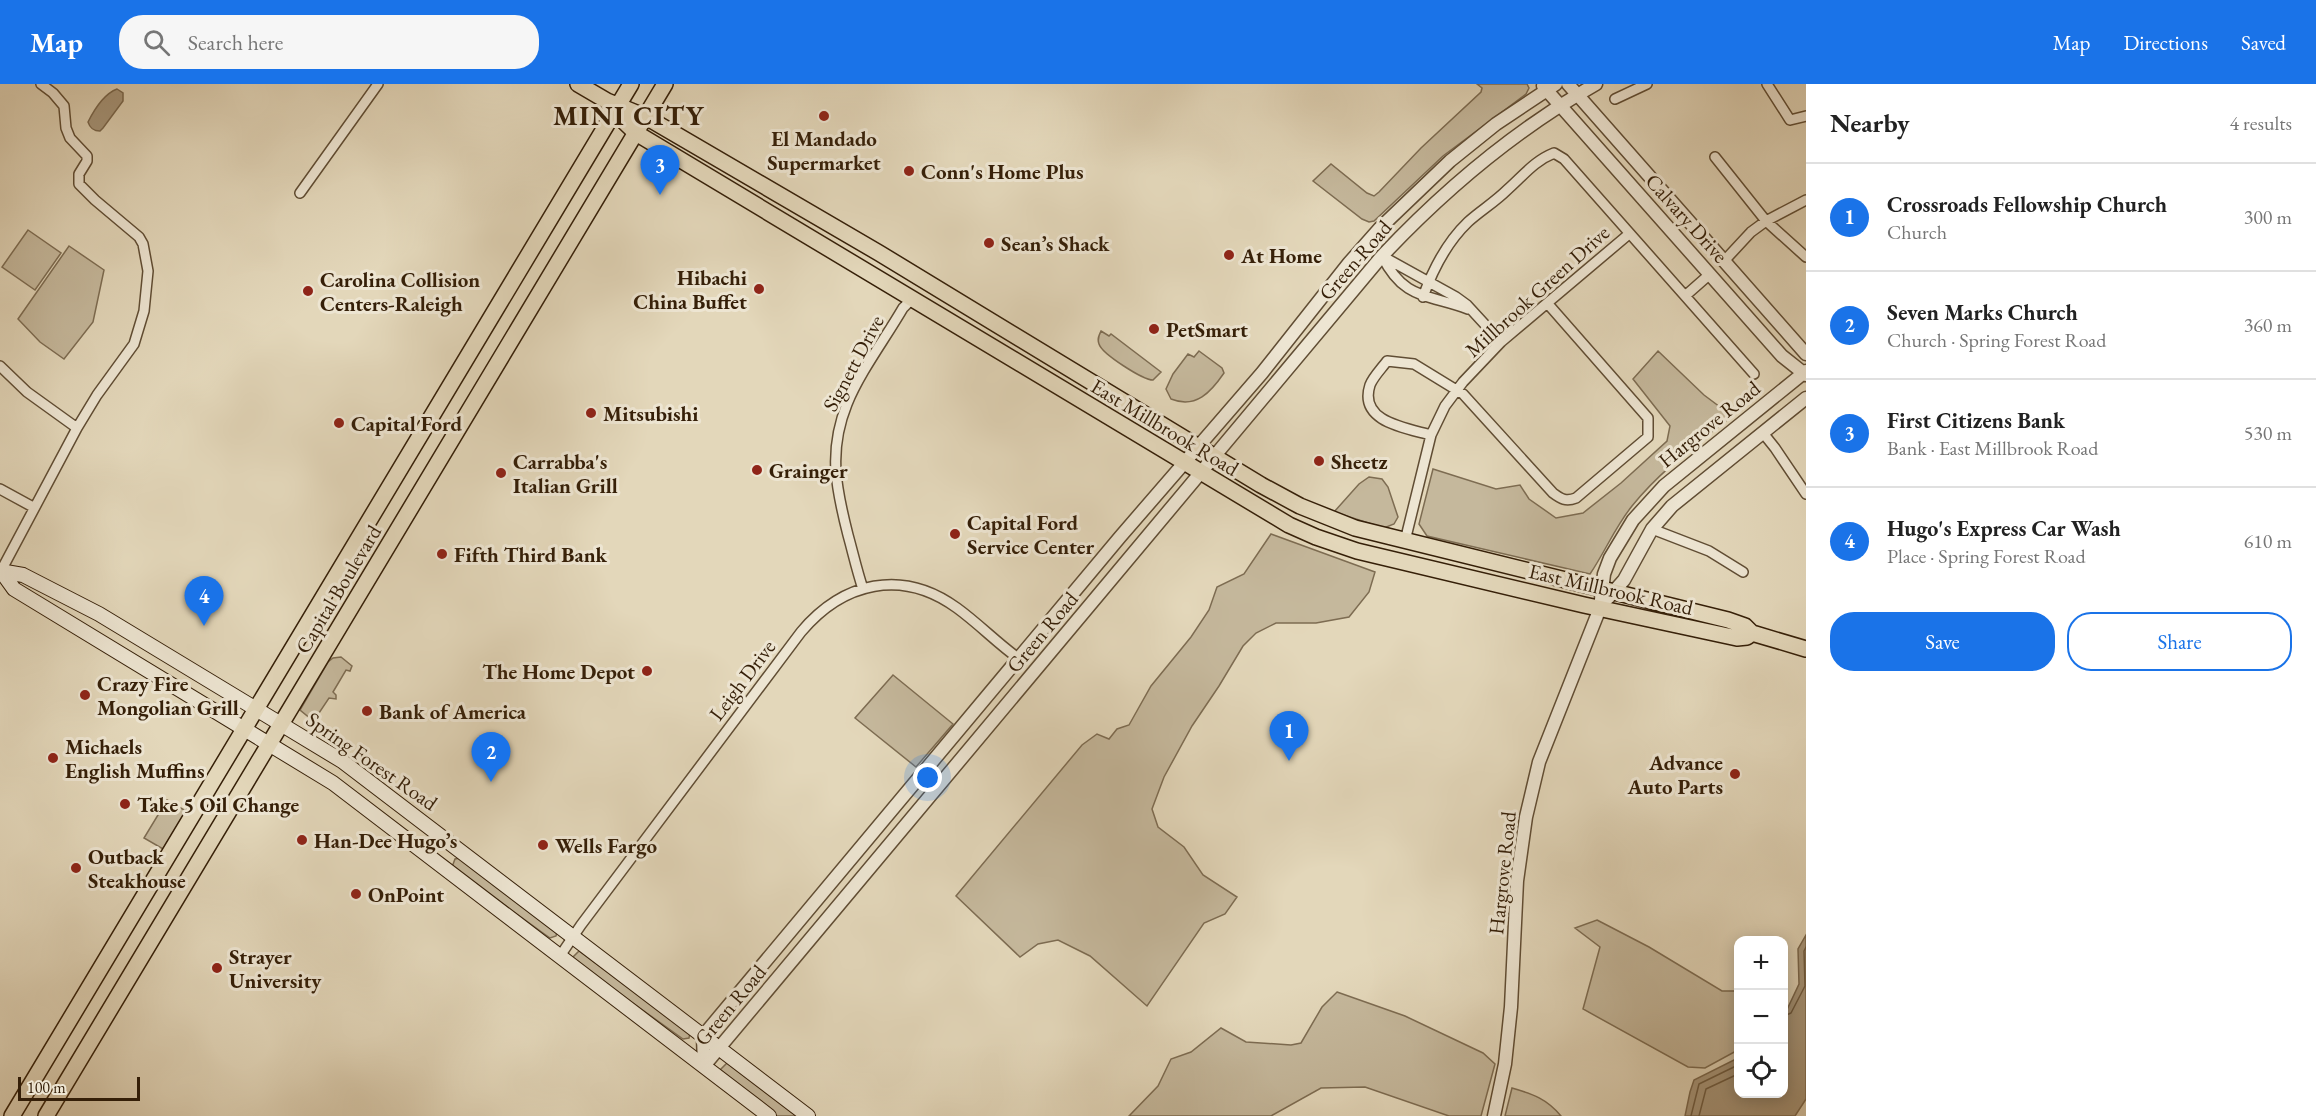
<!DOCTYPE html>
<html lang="en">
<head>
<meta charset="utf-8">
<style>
  :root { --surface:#fff; --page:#f6f6f6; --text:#222; --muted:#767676; --line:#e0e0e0; --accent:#1a73e8 }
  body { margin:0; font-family:"EB Garamond",serif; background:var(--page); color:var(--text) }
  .controls { position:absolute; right:18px; bottom:18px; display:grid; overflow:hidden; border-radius:12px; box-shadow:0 3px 15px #0003 }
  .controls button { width:54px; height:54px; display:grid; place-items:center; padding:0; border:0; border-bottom:2px solid var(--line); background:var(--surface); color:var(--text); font:30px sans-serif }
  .scale { position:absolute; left:18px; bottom:15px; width:122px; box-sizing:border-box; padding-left:6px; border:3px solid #351f08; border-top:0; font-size:16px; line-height:21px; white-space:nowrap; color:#351f08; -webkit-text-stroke:4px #ede5d2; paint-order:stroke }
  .you { position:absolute; left:928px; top:694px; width:21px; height:21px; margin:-15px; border:4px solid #fff; border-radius:50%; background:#1a73e8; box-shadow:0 0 0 9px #1a73e833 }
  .badge { display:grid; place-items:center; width:39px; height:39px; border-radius:50%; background:var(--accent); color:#fff; font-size:20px; font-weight:700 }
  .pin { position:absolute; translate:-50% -50px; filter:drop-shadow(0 2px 3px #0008) }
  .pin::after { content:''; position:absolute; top:32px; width:21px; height:18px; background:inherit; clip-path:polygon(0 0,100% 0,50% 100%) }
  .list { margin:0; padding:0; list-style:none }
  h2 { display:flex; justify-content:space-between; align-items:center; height:78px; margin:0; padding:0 24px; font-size:26px }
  h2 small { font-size:20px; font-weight:400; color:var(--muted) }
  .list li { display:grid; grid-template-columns:39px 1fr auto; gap:18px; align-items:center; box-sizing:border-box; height:108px; padding:0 24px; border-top:2px solid var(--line) }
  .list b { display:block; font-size:22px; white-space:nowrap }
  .list p { margin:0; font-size:20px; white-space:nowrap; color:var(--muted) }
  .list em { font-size:20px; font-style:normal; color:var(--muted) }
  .actions { display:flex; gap:12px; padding:18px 24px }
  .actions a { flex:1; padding:14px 0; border:2px solid var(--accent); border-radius:24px; text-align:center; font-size:21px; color:var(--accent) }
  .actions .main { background:var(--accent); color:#fff }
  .icon { flex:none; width:33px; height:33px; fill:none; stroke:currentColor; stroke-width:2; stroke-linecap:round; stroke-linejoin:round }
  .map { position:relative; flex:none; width:1806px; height:1032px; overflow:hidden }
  header { display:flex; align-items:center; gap:36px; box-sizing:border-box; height:84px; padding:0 30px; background:var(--accent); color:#fff }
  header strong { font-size:28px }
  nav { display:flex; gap:33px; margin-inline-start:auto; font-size:21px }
  .search { width:420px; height:54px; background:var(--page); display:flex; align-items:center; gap:15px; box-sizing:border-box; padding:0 21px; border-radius:24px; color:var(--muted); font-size:22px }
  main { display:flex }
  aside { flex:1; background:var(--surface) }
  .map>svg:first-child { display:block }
  .green { fill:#c5b89c; stroke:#7d6c52; stroke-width:1.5 }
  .water { fill:#a8987d; stroke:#7a684e; stroke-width:1.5 }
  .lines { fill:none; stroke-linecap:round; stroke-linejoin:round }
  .shore { stroke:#6e5c42; stroke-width:1.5 }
  .minor-casing { stroke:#604d34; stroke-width:12 }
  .tertiary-casing { stroke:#604d34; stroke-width:15 }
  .secondary-casing { stroke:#351f08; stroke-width:16 }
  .primary-casing { stroke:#351f08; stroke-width:18 }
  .trunk-casing { stroke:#351f08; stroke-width:18 }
  .minor { stroke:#ede5d2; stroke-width:9 }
  .tertiary { stroke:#ede5d2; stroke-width:12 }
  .secondary { stroke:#ede5d2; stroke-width:14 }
  .primary { stroke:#e3d7ba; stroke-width:15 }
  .trunk { stroke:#e3d7ba; stroke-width:15 }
  .poi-dot { fill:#8f2418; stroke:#ede5d2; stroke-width:2 }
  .labels { text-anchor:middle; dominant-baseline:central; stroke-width:6; stroke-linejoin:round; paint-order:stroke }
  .poi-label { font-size:21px; font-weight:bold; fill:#351f08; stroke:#ede5d2; text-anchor:start }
  .street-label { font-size:21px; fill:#351f08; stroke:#ede5d2 }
  .district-label { font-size:27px; font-weight:bold; letter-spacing:1.5px; fill:#351f08; stroke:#ede5d2 }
</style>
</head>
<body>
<header>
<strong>Map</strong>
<div class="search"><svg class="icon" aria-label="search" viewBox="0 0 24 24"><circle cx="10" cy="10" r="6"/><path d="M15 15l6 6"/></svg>Search here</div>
<nav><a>Map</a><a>Directions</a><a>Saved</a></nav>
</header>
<main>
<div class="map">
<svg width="1806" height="1032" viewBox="0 0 1806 1032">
  <rect width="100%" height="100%" fill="#e3d7ba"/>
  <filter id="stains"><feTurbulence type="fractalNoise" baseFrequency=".00333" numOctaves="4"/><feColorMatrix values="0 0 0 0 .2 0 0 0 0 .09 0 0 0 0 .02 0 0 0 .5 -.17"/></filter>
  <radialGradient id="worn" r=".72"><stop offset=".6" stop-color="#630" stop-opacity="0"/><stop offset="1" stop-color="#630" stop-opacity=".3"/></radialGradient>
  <!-- green -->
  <path class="green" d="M1477 0H1527L1529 4 1526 10 1443 72 1374 137 1369 138 1362 135 1313 97 1331 80 1367 109 1374 112 1379 108 1421 64 1481 8 1482 4Z
    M28 146 61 169 35 206 2 183Z
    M69 162 104 186 93 238 64 275 40 258 18 235Z
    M1101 247 1109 252 1111 250 1161 288 1153 296C1143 296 1102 270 1099 260 1097 255 1099 251 1101 247Z
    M1199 267 1222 284 1224 289C1211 308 1196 325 1171 315L1166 305 1173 290 1188 270 1194 273Z
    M1658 267 1704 311 1732 332C1697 360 1660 387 1632 422 1615 443 1605 468 1590 490L1427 452 1419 440 1433 385 1496 405 1520 401 1529 415 1556 434 1583 429 1621 399 1667 357 1670 342 1633 295Z
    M1369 393 1382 395 1388 403 1398 433 1394 440 1384 444 1334 428 1359 400Z
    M1271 450 1375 488 1369 508 1349 533 1316 539H1276L1256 549 1243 562 1219 602 1192 642 1164 693 1152 725 1158 743 1184 763 1203 791 1237 813 1225 830 1204 839 1147 922 1090 872 1058 856 1038 860 1020 873 956 812 1082 661 1097 650 1109 655 1117 645 1129 641 1151 602 1191 553 1209 526 1217 503 1244 490Z
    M341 573 352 582 350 587 346 586 333 608 336 611V615L329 614 315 635H311L300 626 328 578 333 574Z
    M893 591 953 640 916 683 855 634Z
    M167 716 186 727 163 765 144 754Z
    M460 774 557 848 556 852 550 854 543 849 452 783 455 775Z
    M1597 836 1649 863 1722 907H1738V966L1705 984 1688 983 1583 925 1600 863 1575 844Z
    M579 867 690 949 689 954 683 955 574 877 573 873Z
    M1337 908 1405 932 1483 969 1495 980 1481 1032H1449L1365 1003 1321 1004 1271 1032H1129L1158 1002 1171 975 1191 968 1221 944 1246 958 1291 961 1301 959 1322 923Z
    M727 979 797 1032H776L726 994 719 987Z
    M1512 1004C1533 1010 1547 1015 1561 1032H1505Z"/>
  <!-- water -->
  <path class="water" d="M117 5 123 9V17L103 44 100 47C93 47 90 44 88 38 94 26 104 10 117 5Z
    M1806 851V1015L1795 1032H1685L1690 1008 1694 996 1738 974V1010H1784V932L1799 900 1798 865Z"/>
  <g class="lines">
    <!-- shore -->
    <path class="shore" d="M1784 932 1791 929 1805 902 1804 867 1806 863
      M1691 1032 1699 1000 1738 981
      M1699 1032 1706 1005 1738 990"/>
    <defs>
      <path id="minor" d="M1767 0 1790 36 1806 32
        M1615 15 1647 0
        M1715 73 1766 137 1806 116
        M300 109 378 0
        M1382 172 1456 213 1467 221 1501 258
        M1382 172C1404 216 1427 210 1468 225
        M1725 176 1751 148 1766 137 1806 173
        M1685 212 1710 190
        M1423 213C1433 185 1446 159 1468 138 1480 127 1495 118 1507 106 1523 92 1534 77 1554 69L1564 75 1754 290
        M0 282 27 308 77 344
        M1763 349 1775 364 1806 410
        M1431 351C1406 344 1358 338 1370 301 1373 293 1382 284 1387 277L1414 280 1463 310 1553 409C1561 415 1566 418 1576 414L1648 353V334L1548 220
        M0 405 33 423
        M1652 445 1709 467 1743 488
        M1405 457 1431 351 1445 322 1463 298 1501 258 1629 150
        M1 487 77 344 97 311 134 260 144 227 148 187 143 160 139 153 95 116 79 100V90L87 77V72L70 54 66 44 64 22 53 9 41 0
        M863 505C857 487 853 469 848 451 836 404 828 367 847 320 860 288 885 255 903 224L912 215
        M560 872 581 841 801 548C843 498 902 484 957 524 979 540 997 559 1018 574"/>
      <path id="tertiary" d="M1568 0 1806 270
        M1543 2 1782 272 1806 291
        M1608 514 1624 496 1652 445 1672 422 1806 314
        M704 982 1382 172C1446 104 1515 46 1596 0
        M704 982 703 952 1120 453 1262 289 1349 179 1380 144 1450 77 1496 40 1556 0
        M1494 1032 1505 980 1511 923 1517 797 1526 733 1539 678 1600 524 1604 490 1610 474 1633 436 1664 402 1806 287"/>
      <path id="secondary" d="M0 487 23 491 99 530 342 677 808 1032
        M1 487 14 505 333 699 769 1032"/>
      <path id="primary" d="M578 0 607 17 646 33 879 169 1261 401 1300 422 1355 444 1728 536 1745 542 1752 549 1806 565
        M608 19 614 28 636 49 1289 441 1316 453 1357 467 1584 521 1737 554 1747 553 1752 549"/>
      <path id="trunk" d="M12 1032 631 0
        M46 1032 665 0"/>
    </defs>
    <!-- minor casing -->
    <use href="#minor" class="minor-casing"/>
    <!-- tertiary casing -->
    <use href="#tertiary" class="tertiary-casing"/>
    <!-- secondary casing -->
    <use href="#secondary" class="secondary-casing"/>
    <!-- primary casing -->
    <use href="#primary" class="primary-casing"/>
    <!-- trunk casing -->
    <use href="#trunk" class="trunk-casing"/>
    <!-- minor -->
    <use href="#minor" class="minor"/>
    <!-- tertiary -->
    <use href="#tertiary" class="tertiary"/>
    <!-- secondary -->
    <use href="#secondary" class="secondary"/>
    <!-- primary -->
    <use href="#primary" class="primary"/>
    <!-- trunk -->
    <use href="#trunk" class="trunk"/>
  </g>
  <!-- markers -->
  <g class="poi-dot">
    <circle cx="824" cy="32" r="6"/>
    <circle cx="909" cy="87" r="6"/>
    <circle cx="989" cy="159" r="6"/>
    <circle cx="1229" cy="171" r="6"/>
    <circle cx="759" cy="205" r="6"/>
    <circle cx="308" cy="207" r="6"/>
    <circle cx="1154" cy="245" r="6"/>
    <circle cx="591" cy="329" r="6"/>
    <circle cx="339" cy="339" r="6"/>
    <circle cx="1319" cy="377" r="6"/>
    <circle cx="757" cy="386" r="6"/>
    <circle cx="501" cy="389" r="6"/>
    <circle cx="955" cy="450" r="6"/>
    <circle cx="442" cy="470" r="6"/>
    <circle cx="647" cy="587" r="6"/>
    <circle cx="85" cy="611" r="6"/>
    <circle cx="367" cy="627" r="6"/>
    <circle cx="53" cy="674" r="6"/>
    <circle cx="1735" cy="690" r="6"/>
    <circle cx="125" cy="720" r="6"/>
    <circle cx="302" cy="756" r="6"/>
    <circle cx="543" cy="761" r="6"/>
    <circle cx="76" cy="784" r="6"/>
    <circle cx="356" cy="810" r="6"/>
    <circle cx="217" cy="884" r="6"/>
  </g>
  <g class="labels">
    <!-- poi labels -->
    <g class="poi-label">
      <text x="824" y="54" text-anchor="middle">El Mandado<tspan x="824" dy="24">Supermarket</tspan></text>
      <text x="921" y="87">Conn's Home Plus</text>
      <text x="1001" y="159">Sean’s Shack</text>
      <text x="1241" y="171">At Home</text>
      <text x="747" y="193" text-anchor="end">Hibachi<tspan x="747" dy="24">China Buffet</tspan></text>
      <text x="320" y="195">Carolina Collision<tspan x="320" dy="24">Centers-Raleigh</tspan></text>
      <text x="1166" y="245">PetSmart</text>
      <text x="603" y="329">Mitsubishi</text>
      <text x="351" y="339">Capital Ford</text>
      <text x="513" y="377">Carrabba's<tspan x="513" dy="24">Italian Grill</tspan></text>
      <text x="1331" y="377">Sheetz</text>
      <text x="769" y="386">Grainger</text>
      <text x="967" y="438">Capital Ford<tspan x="967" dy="24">Service Center</tspan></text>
      <text x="454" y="470">Fifth Third Bank</text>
      <text x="635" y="587" text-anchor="end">The Home Depot</text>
      <text x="97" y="599">Crazy Fire<tspan x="97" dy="24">Mongolian Grill</tspan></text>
      <text x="379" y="627">Bank of America</text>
      <text x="65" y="662">Michaels<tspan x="65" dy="24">English Muffins</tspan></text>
      <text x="1723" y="678" text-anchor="end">Advance<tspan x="1723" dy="24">Auto Parts</tspan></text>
      <text x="137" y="720">Take 5 Oil Change</text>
      <text x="314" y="756">Han-Dee Hugo’s</text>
      <text x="555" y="761">Wells Fargo</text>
      <text x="88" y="772">Outback<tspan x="88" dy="24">Steakhouse</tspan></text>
      <text x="368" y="810">OnPoint</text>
      <text x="229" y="872">Strayer<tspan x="229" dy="24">University</tspan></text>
    </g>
    <!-- street labels -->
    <g class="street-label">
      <text transform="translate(1687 134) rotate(48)">Calvary Drive</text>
      <text transform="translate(1355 176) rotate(-49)">Green Road</text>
      <text transform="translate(1537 207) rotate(-42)">Millbrook Green Drive</text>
      <text transform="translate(853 279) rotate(-62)">Signett Drive</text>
      <text transform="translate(1709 340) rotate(-39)">Hargrove Road</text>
      <text transform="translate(1165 343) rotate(31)">East Millbrook Road</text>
      <text transform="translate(338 505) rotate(-59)">Capital Boulevard</text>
      <text transform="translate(1611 505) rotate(13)">East Millbrook Road</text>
      <text transform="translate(1042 548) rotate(-50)">Green Road</text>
      <text transform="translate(742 596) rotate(-53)">Leigh Drive</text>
      <text transform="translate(372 677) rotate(35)">Spring Forest Road</text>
      <text transform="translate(1502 789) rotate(-84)">Hargrove Road</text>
      <text transform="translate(730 921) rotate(-50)">Green Road</text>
    </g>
    <!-- district labels -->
    <g class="district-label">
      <text x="629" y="31">MINI CITY</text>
    </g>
  </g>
  <rect width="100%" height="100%" filter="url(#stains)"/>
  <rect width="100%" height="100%" fill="url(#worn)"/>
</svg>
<div class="controls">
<button>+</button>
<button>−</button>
<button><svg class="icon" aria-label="locate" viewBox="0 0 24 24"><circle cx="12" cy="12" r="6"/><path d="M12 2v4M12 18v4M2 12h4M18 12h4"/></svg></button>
</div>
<div class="scale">100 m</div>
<div class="you"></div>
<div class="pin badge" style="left:1289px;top:677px">1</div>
<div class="pin badge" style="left:491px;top:698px">2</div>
<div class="pin badge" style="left:660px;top:111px">3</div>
<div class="pin badge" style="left:204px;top:542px">4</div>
</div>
<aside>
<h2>Nearby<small>4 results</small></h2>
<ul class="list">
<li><span class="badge">1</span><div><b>Crossroads Fellowship Church</b><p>Church</p></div><em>300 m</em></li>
<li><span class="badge">2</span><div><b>Seven Marks Church</b><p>Church · Spring Forest Road</p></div><em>360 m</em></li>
<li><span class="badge">3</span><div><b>First Citizens Bank</b><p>Bank · East Millbrook Road</p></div><em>530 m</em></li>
<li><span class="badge">4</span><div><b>Hugo's Express Car Wash</b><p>Place · Spring Forest Road</p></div><em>610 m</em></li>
</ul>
<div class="actions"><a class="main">Save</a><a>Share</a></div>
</aside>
</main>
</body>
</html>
